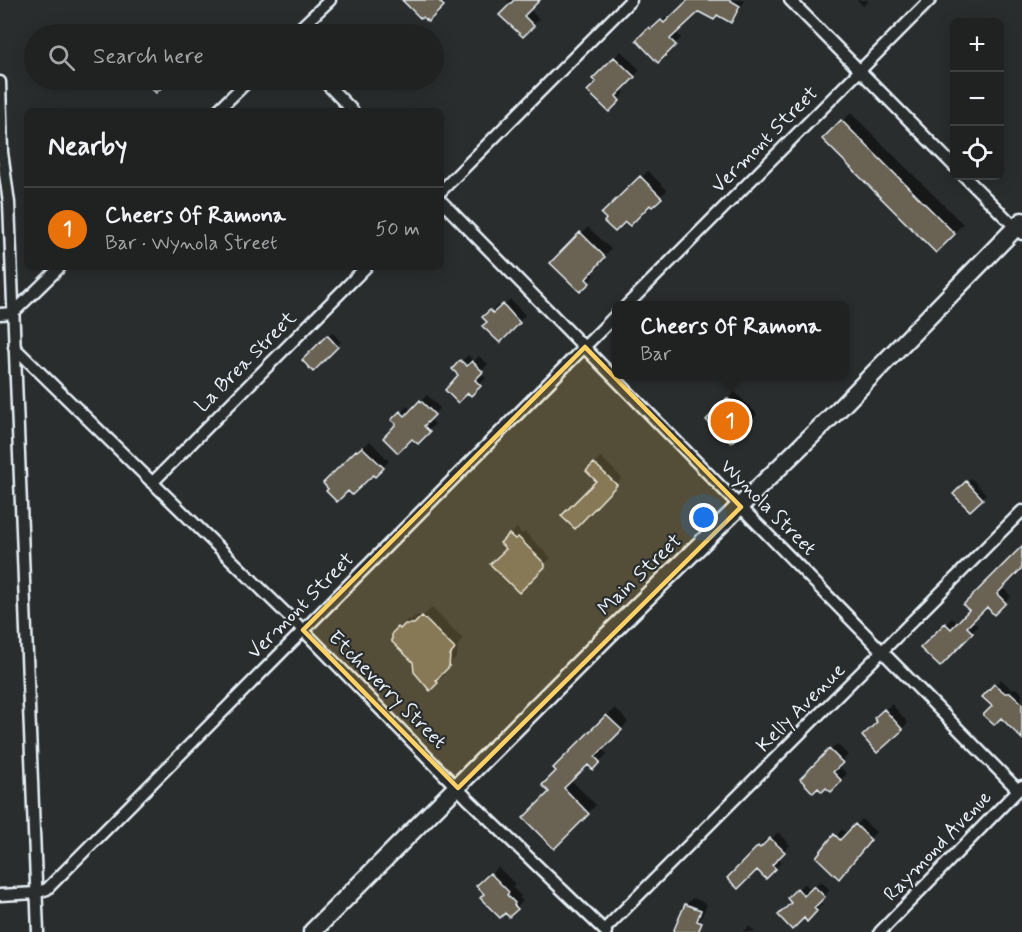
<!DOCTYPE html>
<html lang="en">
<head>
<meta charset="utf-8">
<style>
  :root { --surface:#202222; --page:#282a2a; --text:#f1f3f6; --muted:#a2a4a5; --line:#3d3f40; --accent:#ffd166 }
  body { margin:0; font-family:Mynerve,sans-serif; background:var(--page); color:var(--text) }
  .controls { position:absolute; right:18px; top:18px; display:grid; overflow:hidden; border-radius:9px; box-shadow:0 3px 15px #0003 }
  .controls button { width:54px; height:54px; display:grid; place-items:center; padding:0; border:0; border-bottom:2px solid var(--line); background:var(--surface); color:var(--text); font:30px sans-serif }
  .you { position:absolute; left:704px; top:518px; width:21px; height:21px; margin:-15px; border:4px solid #fff; border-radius:50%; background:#1a73e8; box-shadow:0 0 0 9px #1a73e833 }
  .badge { display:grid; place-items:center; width:39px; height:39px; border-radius:50%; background:var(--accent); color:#fff; font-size:20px; font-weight:700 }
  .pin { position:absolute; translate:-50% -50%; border:3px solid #fff; box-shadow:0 2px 6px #0006 }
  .popup { position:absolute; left:612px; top:301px; width:237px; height:78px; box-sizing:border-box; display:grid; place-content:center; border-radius:9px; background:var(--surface); filter:drop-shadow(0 2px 4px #0005); font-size:20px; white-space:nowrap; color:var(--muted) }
  .popup b { font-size:22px; color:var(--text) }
  .popup::after { content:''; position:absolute; left:50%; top:100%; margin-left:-12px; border:12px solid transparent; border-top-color:var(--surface) }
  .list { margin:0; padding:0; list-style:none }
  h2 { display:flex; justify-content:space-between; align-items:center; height:78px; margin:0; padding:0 24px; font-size:26px }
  h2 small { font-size:20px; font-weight:400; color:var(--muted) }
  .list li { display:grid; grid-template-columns:39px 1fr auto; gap:18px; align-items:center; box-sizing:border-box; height:84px; padding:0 24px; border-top:2px solid var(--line) }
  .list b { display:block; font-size:22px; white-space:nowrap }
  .list p { margin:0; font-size:20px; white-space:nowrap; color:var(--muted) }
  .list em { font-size:20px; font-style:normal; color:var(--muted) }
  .icon { flex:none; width:33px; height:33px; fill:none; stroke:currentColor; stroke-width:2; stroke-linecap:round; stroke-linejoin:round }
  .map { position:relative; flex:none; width:1022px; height:932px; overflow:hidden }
  .search { position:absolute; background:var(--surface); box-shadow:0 3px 15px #0003; left:24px; top:24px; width:420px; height:66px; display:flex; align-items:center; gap:15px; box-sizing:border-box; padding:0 21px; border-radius:33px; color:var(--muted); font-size:22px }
  .panel { position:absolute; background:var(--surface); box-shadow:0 3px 15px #0003; left:24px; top:108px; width:420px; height:162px; border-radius:9px }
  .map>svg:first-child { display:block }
  .shadow { fill:#0007 }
  .building { fill:#6a6252; stroke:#e8f1f8; stroke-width:1.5 }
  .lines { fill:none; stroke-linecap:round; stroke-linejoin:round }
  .street-casing { stroke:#e8f1f8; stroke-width:15 }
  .primary-casing { stroke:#e8f1f8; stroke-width:21 }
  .street { stroke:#2a2d2e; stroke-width:10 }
  .primary { stroke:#2a2d2e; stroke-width:16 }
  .marked { fill:#ffd166; fill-opacity:0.2; stroke:#ffd166; stroke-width:4.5; stroke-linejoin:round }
  .labels { text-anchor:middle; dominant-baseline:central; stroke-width:4.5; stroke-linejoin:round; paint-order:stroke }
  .street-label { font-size:20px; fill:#e8f1f8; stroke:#2a2d2e }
</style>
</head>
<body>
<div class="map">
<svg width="1022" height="932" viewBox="0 0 1022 932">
  <rect width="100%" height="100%" fill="#2a2d2e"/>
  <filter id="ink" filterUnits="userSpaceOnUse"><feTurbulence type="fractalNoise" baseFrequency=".0167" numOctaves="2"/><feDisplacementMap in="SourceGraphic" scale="12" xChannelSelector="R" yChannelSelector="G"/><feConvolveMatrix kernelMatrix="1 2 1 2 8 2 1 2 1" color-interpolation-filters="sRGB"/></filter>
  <g filter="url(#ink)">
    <!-- shadow -->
    <path class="shadow" d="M411 0H446L447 1 428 20Z
      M507 0H537L529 9 539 19 523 35 512 4Z
      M693 0H745L737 14 730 21 718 13 699 10 676 32 681 38 658 61 638 40 656 22 659 24 668 15 671 18Z
      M857 0H869L863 6Z
      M347 26 355 34H338Z
      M621 51 640 70 621 89 625 93 609 110 598 82 594 79Z
      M851 113 963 224 936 251 824 139Z
      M648 171 667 190 652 205 650 203 626 220 608 219 603 214Z
      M588 227 611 249 591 272 595 275 580 290 553 263Z
      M510 299 525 315 500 341 484 317 498 305 501 308Z
      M332 332 341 342 313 370 304 360Z
      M468 355 474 361 479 356 488 364 480 373 486 378 471 394 460 375 454 369Z
      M735 392 757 414 731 441 708 420Z
      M427 395 440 408 429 418 435 424 417 442 394 420 407 406 412 410Z
      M370 441 389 461 375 475 373 473 348 489H331L325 483 363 445 365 446Z
      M601 457 622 478 575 527 598 481 588 471Z
      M971 478 986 494 970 509 955 494Z
      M517 528 522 534 525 532 551 558 519 591 508 549 502 543Z
      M1022 549V566L1002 587 1011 596 994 613 987 605 972 620 978 626 940 665 923 648 952 618 958 624Z
      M432 608 463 639 458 645 457 656 443 671 446 673 430 688 414 661 393 634 408 619 410 621 416 616 424 615Z
      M1001 679 1011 689 1016 688 1022 693V731L984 697Z
      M892 704 908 723 902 729 882 712Z
      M615 708 628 722 602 749 607 754 593 768 588 763 571 780 596 805 554 847 551 792 558 771 555 768Z
      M837 744 848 755 838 765 847 774 831 790 826 785 818 786 802 779Z
      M862 819 876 832 863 846 818 857 842 829 847 834Z
      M778 832 790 845 777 857 782 862 766 877 757 868 729 878 765 840 768 843Z
      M498 867 515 884 512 887 521 896 519 898 523 901 509 915 479 886Z
      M821 881 830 890 820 901 823 904 807 920 789 898 804 883 812 890Z
      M693 898 707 904 695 932H674L686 904Z
      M749 926 755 932H743Z"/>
    <!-- building -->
    <path class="building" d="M402 0H438L444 6 428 22 423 17 421 19Z
      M514 0H540L524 16 534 26 523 37 499 15Z
      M688 0H730L740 6 731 23 717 15 714 20 699 12 670 39 676 45 658 63 636 40 649 27 651 29 661 20 664 23Z
      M614 57 635 77 616 96 620 101 609 112 587 91 596 82 592 79Z
      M143 80H170L156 93Z
      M841 120 955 234 936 253 822 139Z
      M640 176 662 198 652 207 650 205 630 226 625 222 615 232 604 222 606 219 601 214Z
      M580 232 605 257 586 279 590 283 580 292 550 263Z
      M503 304 520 323 500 343 482 326 487 322 482 317 490 310 493 313Z
      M327 335 338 347 313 372 302 360Z
      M460 360 467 366 472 361 483 372 475 380 481 386 471 396 468 393 458 403 445 390 458 375 452 369Z
      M727 398 752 421 731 443 706 420Z
      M420 400 435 415 424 426 430 432 418 444 412 439 398 453 383 438 396 424 391 420 400 411 405 416Z
      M362 447 384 468 375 477 373 475 352 495 348 491 337 502 326 491 328 489 323 483 356 450 357 451Z
      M594 463 617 485 575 529 561 516 596 481 586 471Z
      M966 481 983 499 970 511 953 494Z
      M509 534 515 539 518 537 545 564V567L519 593 490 564 506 549 500 543Z
      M1022 546V568L997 594 1006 603 994 615 987 607 967 627 973 633 940 667 920 648 945 623 951 629 969 610 963 605Z
      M422 616 455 649 450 655 449 667 436 680 438 683 430 691 414 672 413 662 392 642V633L398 627 400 629 405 624H414Z
      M994 684 1005 693H1011L1022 703V739L1001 718 994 725 983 715 992 706 982 697Z
      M884 709 903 730 877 753 862 736 877 722 874 718Z
      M606 715 622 730 595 757 600 762 593 770 588 765 564 788 589 814 554 849 523 818 549 792 542 785 556 771 553 768Z
      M829 749 843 763 833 772 842 781 831 792 826 788 822 792 818 788 813 793 800 779Z
      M855 824 871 840 839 879 816 857 834 834 840 840Z
      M770 838 785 852 772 865 776 869 766 879 757 870 738 889 727 878 758 846 760 848Z
      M490 873 509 892 507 895 515 903 514 905 518 909 509 917 505 913 500 918 480 898 484 894 476 886Z
      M814 886 825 897 814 908 817 911 807 922 804 918 792 930 778 915 791 903 787 898 797 888 804 896Z
      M685 904 701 910 697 921 702 923 698 932H673Z"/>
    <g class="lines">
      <defs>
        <path id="street" d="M790 0 954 166
          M294 34 330 0
          M323 80 353 111
          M0 82 2 152 9 203 38 932
          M217 111 249 80
          M964 176 1022 234
          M441 191 631 0
          M441 201 1018 790
          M626 306 930 0
          M0 314 13 313 60 267
          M14 347 303 630 470 801 606 932
          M152 483 366 267
          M0 895 36 893 47 889 616 315
          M604 930 1022 511
          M880 932 1022 786"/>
        <path id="primary" d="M312 932 607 636 840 408 1022 221"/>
      </defs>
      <!-- street casing -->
      <use href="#street" class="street-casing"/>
      <!-- primary casing -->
      <use href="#primary" class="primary-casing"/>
      <!-- street -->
      <use href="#street" class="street"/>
      <!-- primary -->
      <use href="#primary" class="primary"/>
    </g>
  </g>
  <!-- marked area -->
  <path class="marked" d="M585 347 741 507 458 788 303 630Z"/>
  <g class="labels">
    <!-- street labels -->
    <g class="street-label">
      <text transform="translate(765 140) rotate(-45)">Vermont Street</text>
      <text transform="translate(246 362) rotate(-45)">La Brea Street</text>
      <text transform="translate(768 508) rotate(45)">Wynola Street</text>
      <text transform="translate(640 575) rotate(-44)">Main Street</text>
      <text transform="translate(301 606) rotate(-45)">Vermont Street</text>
      <text transform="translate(387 690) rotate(45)">Etcheverry Street</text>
      <text transform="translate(801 708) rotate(-45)">Kelly Avenue</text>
      <text transform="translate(938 846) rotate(-46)">Raymond Avenue</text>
    </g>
  </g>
</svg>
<div class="controls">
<button>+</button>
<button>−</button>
<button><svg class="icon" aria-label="locate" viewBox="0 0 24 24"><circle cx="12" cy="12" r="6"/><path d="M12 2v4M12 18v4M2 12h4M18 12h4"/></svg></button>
</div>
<div class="you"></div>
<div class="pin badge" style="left:730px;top:421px;background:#e8710a">1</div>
<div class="popup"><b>Cheers Of Ramona</b>Bar</div>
<div class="search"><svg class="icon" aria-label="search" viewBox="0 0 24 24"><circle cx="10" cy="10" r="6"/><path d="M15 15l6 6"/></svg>Search here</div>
<section class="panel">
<h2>Nearby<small></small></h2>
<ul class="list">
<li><span class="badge" style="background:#e8710a">1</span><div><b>Cheers Of Ramona</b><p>Bar · Wynola Street</p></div><em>50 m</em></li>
</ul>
</section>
</div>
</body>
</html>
